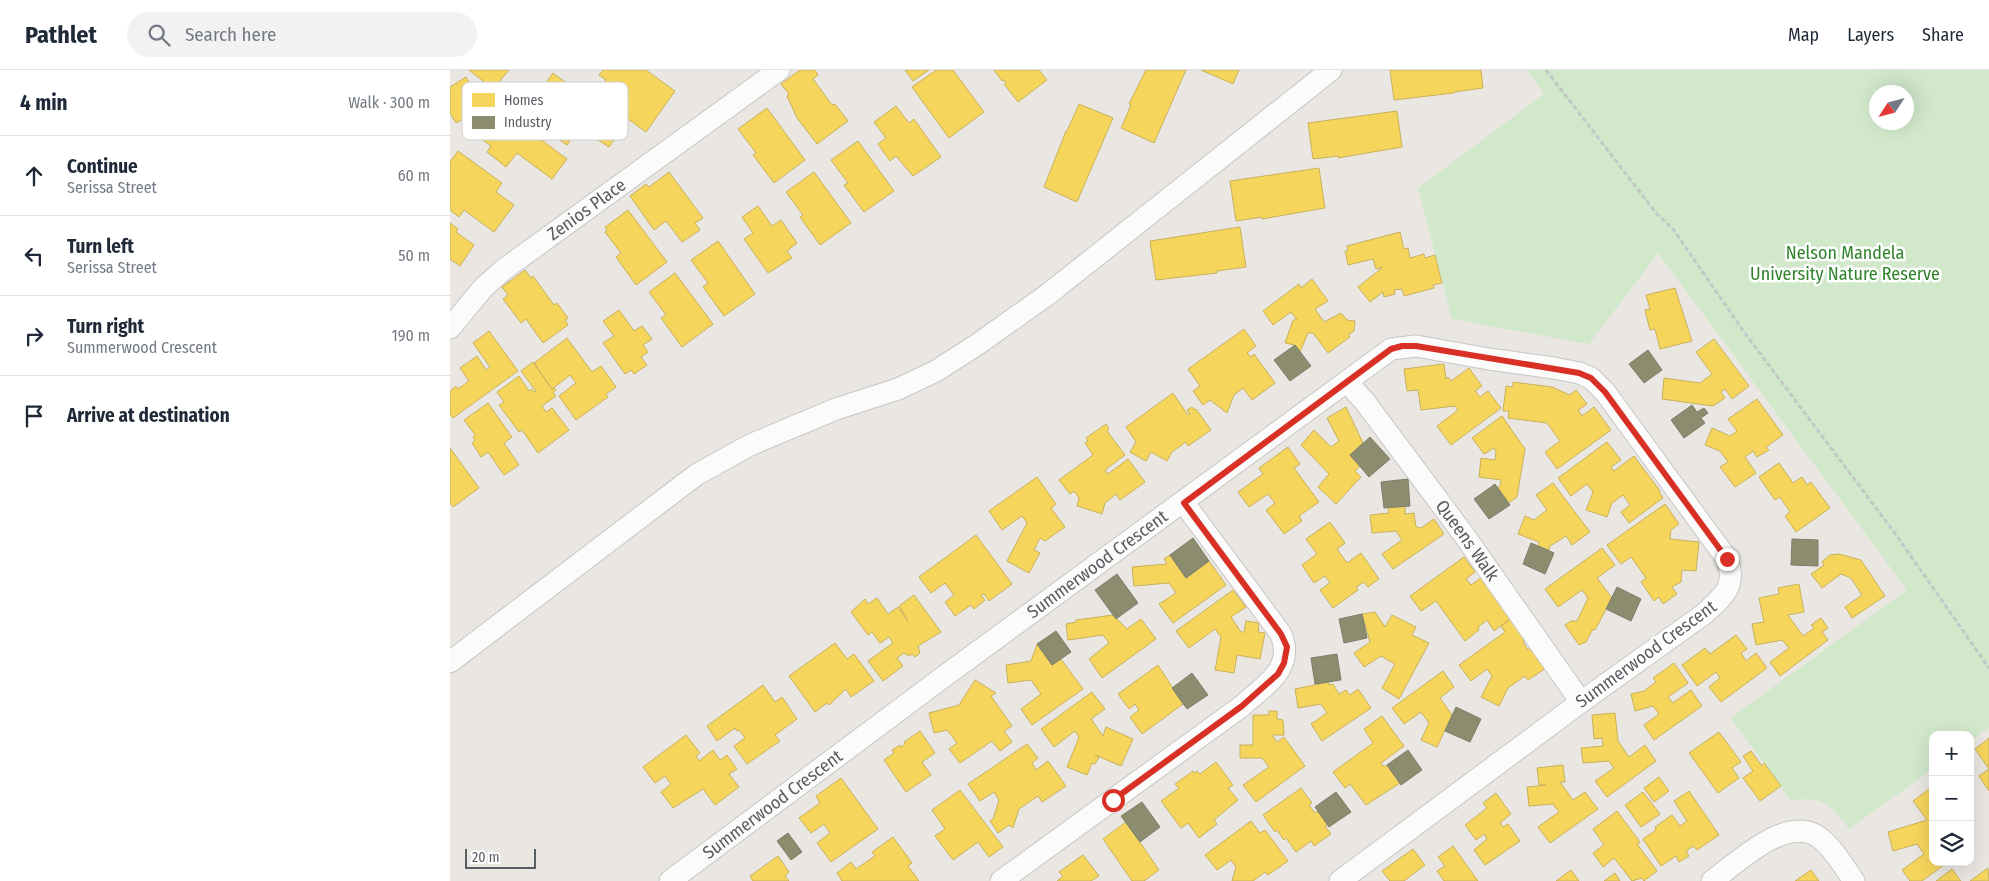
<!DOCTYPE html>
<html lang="en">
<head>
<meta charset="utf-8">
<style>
  :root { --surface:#fff; --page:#f2f2f3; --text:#1f2937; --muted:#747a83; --line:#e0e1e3 }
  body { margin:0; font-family:"Fira Sans Condensed",sans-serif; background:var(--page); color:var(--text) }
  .controls { position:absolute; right:15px; bottom:15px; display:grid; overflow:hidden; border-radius:10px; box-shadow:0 5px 20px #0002 }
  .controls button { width:45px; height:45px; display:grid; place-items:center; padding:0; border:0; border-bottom:1px solid var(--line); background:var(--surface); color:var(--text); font:25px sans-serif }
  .compass { position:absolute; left:1419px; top:15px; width:45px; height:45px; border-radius:50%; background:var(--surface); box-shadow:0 5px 20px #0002; rotate:234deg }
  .scale { position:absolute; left:15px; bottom:12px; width:71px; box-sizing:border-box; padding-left:5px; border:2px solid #585d62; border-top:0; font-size:14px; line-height:18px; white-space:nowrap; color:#585d62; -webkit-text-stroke:4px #fff; paint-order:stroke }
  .stop { position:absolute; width:15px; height:15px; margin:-11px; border:4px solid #d93025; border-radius:50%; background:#fff }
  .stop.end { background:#d93025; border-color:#fff; box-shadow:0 1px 5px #0008 }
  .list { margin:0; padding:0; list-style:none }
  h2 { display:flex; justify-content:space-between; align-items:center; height:65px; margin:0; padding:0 20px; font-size:21px }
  h2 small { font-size:16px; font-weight:400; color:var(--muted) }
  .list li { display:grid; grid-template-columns:32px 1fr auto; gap:15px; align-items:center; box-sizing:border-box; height:80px; padding:0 20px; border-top:1px solid var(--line) }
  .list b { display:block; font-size:19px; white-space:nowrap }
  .list p { margin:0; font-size:16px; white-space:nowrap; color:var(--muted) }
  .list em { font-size:16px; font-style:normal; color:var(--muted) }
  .icon { flex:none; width:28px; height:28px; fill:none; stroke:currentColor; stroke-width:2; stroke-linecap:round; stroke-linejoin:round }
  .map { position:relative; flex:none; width:1539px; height:811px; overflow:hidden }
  header { display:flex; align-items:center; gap:30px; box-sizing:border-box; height:70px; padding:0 25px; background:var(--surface); border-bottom:1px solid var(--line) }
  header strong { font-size:24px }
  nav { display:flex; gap:28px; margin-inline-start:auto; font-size:18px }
  .search { width:350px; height:45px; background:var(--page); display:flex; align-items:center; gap:12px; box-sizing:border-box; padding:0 18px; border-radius:28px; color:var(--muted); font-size:19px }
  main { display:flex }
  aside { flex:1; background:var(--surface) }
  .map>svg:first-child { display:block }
  .green { fill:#d1e8cb; fill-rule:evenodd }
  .homes { fill:#f6d55c; stroke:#c7b15e }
  .industry { fill:#8c8c6e; stroke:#7c7e6a }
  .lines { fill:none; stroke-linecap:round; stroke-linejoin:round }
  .street-casing { stroke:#c6c6c5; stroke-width:23 }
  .path { stroke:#c2c9c5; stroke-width:3; stroke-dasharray:5 2.5; stroke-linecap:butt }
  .street { stroke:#fcfbfb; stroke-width:21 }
  .route { stroke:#d93025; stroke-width:6 }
  .labels { text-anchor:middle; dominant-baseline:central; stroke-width:5; stroke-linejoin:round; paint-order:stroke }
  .street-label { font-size:18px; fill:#585d62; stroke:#fff }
  .park-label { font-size:18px; fill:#30852c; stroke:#fff }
  .key { fill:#fff; stroke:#cdced0; stroke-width:1 }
  .key-label { font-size:14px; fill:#585d62 }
</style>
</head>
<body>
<header>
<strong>Pathlet</strong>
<div class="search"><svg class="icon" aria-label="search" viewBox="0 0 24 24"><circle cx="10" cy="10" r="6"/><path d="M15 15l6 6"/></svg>Search here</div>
<nav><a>Map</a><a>Layers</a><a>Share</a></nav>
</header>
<main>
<aside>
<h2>4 min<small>Walk · 300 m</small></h2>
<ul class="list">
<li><svg class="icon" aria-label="ahead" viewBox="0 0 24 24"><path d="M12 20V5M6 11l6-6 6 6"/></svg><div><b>Continue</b><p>Serissa Street</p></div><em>60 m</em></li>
<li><svg class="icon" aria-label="left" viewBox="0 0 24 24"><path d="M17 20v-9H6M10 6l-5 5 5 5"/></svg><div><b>Turn left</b><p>Serissa Street</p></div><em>50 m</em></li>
<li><svg class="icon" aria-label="right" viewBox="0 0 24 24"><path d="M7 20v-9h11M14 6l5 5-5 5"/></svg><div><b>Turn right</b><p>Summerwood Crescent</p></div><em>190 m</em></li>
<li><svg class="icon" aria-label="arrive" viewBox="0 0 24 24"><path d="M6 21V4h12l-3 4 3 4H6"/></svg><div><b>Arrive at destination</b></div></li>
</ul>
</aside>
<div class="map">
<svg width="1539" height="811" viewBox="0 0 1539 811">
  <rect width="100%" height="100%" fill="#eae7e2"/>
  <!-- green -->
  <path class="green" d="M1077 0H1539V658L1520 671V665H1483V699L1399 759C1381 735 1373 725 1341 731L1281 648 1457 520 1208 183 1139 274 1002 249 968 118 1094 24ZM1426 22H1456V52H1426Z"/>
  <!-- homes -->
  <path class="homes" d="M19 0H59L43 19Z
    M153 0H196L225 21 196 62 171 44 177 36 161 25 164 21 154 14 156 10 149 5Z
    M350 0H365L368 5 363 9 382 35 385 34 398 51 367 74 347 48 337 26 339 24 331 14Z
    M455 0H479L463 11Z
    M486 0H503L534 42 499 68 462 17Z
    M544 0H589L597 10 568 32 554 14 556 13 554 10 552 11Z
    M696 0H736L704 73 671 58 681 35 679 34Z
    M751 0H789L783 14Z
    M940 0H1031L1033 18 1004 22V23L944 30Z
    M103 3 159 45 157 49 171 59 159 77 129 58 117 75 97 61 108 46 105 44 94 58 74 43Z
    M16 7 33 37 6 53 0 43V17Z
    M43 34 117 89 102 109 67 83 56 97 37 82 41 76 22 62Z
    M629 34 663 48 627 132 594 117 616 61H617Z
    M446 36 459 53 464 49 491 87 463 106 446 86 440 91 428 74 436 68 424 52Z
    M317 38 355 90 324 113 303 85 306 83 288 59Z
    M947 41 952 77 888 88V86L863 89 858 53Z
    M408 71 444 121 414 142 394 115 398 113 381 90Z
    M8 81 52 113 46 122 64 135 44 162 14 140 9 147 0 140V92Z
    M869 98 875 138 812 149V147L786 151 780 111Z
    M219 102 253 148 245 153 250 160 232 172 216 151 204 160 180 126 196 114 199 117Z
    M364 102 401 153 370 175 350 147 353 145 336 122Z
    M308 136 322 156 331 150 347 173 337 181 342 188 318 203 294 169 303 163 292 147Z
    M178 140 217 192 186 215 166 187 171 183 155 162 157 160 155 157Z
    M0 153 8 159 6 162 24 175 10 196 0 189Z
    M790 157 796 197 767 201V203L706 210 700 171Z
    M950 162 954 179 958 178 960 188 974 184 975 188 985 185 992 213 983 215 984 218 954 226 952 219 944 220 945 224 934 227 933 222 920 232 908 217 933 197 926 199 923 189 898 195 895 181H898L897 176Z
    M268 171 305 224 274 246 253 217 258 213 241 190Z
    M75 200 81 208 83 206 104 235 107 233 118 248 115 250 118 255 93 273 76 249 71 253 53 229 58 225 52 217Z
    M225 203 263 254 232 277 211 248 216 245 199 222Z
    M862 209 878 231 865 239 874 252 891 243 897 250 905 251 904 261 898 265 900 267 878 283 863 263H858L850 282 845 275 835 273 843 250H847L841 242 823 255 813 241 849 214 851 218Z
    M1225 218 1242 271 1210 279 1205 259 1200 260 1195 240 1200 239 1196 225Z
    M169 240 184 261 192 256 202 269 193 275 198 282 191 287 197 295 184 304 181 300 175 304 153 273 164 266 153 251Z
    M794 259 806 276 797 283 801 287 804 284 825 313 802 330 793 318 784 325 777 343 760 330 753 335 743 321 750 316 738 299Z
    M39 261 68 301 3 348 0 344V321L6 316 8 319 19 311 10 298 27 286 36 300 40 297 23 273Z
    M117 268 142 302 151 296 166 317 156 324 158 327 126 350 109 326 126 313 120 305 102 319 84 293Z
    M1264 269 1299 316 1282 329 1275 319 1271 322 1275 328 1263 336 1212 329 1214 308 1250 313 1262 304 1246 282Z
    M83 292 102 319 104 318 106 320 103 323 106 326 92 336 96 342 102 338 119 360 88 383 72 360 69 362 49 335 54 332 47 322 69 306 79 321 82 319 84 322 86 321 71 301Z
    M994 294 996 309 998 307 1001 311 1019 298 1032 316 1025 321 1030 327 1038 321 1051 338 1001 375 987 356 1008 340 1005 336 971 340 968 320 957 321 954 299Z
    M1063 312 1102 317 1120 325 1126 320 1137 334 1128 340 1132 346 1144 337 1161 360 1107 399 1095 382 1110 371 1097 353 1058 348 1059 341H1053L1056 316 1063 317Z
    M723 323 738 345 740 344 737 340 742 337 745 340 746 339 761 360 738 376 736 372 722 382 717 391 701 382 696 391 680 382 686 372 676 357Z
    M1307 329 1333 365 1316 377 1319 380 1307 387 1303 381 1295 387 1306 403 1285 417 1270 397 1278 392 1270 381 1255 375 1262 358 1280 366 1287 361 1278 349Z
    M38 333 62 367 54 373 69 395 54 405 38 382 31 387 22 373 25 370 23 368 25 365 14 350Z
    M896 337 913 373 900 385 910 396 905 401 911 407 886 434 868 417 879 404 851 375 864 360 881 377 889 371 877 348Z
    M1052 346 1075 379 1067 427 1058 433 1048 418 1050 416 1051 410 1029 407 1031 388 1045 390 1046 381 1044 378 1034 384 1022 368Z
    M656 354 659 359 657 361 675 385 655 400 658 404 678 389 695 412 670 430 666 424 655 433 652 444 627 436 629 428 624 421 620 424 609 410 643 385 635 373 638 371 636 368Z
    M1157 372 1171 390 1161 397 1164 401 1184 386 1210 421 1209 422 1213 428 1179 453 1171 442 1180 435 1173 425 1162 433 1157 447 1136 440 1143 422 1137 414 1121 426 1108 408Z
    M838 377 850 394 844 398 869 432 849 446 852 451 834 464 816 440 825 433 818 424 799 437 788 422 813 404 809 398Z
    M0 378 29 418 3 437 0 433Z
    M1329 393 1343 413 1352 407 1357 415 1361 412 1380 438 1346 462 1335 446 1340 442 1330 427 1325 430 1309 407Z
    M587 407 606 434 601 438 615 457 595 471 590 468 584 480 590 483 579 503 557 491 577 453 572 446 552 460 539 441Z
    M1103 413 1140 462 1122 475 1116 466 1100 476 1099 480 1088 476 1089 472 1068 464 1075 446 1084 450 1097 440 1086 425Z
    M1215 434 1229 454 1221 460 1220 469 1249 472 1246 501 1232 500 1231 512 1222 517 1227 524 1213 534 1209 527 1204 531 1191 512 1196 508 1181 487 1171 494 1157 475Z
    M955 436V444L964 443 966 457 971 458 984 449 994 464 943 499 932 484 952 470 946 461 922 463 920 445 939 443 938 437Z
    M880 452 895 473 887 479 897 493 911 483 929 509 918 517 914 512 906 517 908 520 883 538 870 520 880 513 875 506 864 513 852 495 867 484 856 469Z
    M526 465 562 514 539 531 534 524 531 526 535 530 524 539 521 535 505 546 495 532 504 525 495 513 481 523 469 507Z
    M1152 478 1165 495 1147 508 1162 528 1145 560 1143 559 1136 572 1129 575 1115 555 1121 551H1127L1138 528 1132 520 1108 537 1095 519Z
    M1389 484 1411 490 1435 526 1402 548 1395 537 1412 525 1401 508 1391 504 1372 518 1361 504 1374 495 1372 492 1380 485Z
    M720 485 736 508 759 491 776 515 723 553 709 534 726 523 719 513 684 516 682 497 717 494 714 489Z
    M1014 487 1025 502 1016 509 1021 515 1035 505 1064 546 1044 561 1037 550 1028 557 1029 560 1015 571 986 531 971 541 960 526Z
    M1349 514 1354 542 1338 545 1353 566 1364 558 1361 555 1371 548 1378 558 1372 562 1378 570 1330 606 1320 592 1339 578 1332 570 1306 575 1302 554 1314 552 1309 528 1329 524 1328 518Z
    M783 520 796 537 781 547 791 562H794L796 551 809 553 808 562 815 563 810 589 787 585 784 603 765 600 771 567 765 559 739 578 726 561Z
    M464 525 491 562 468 576 470 583 465 587 462 584 459 586 454 583 447 588 453 596 433 611 418 591 443 573 439 567 430 573 422 562 418 565 401 542 415 529 418 534 427 528 438 544 448 537 458 551 449 536Z
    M925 542 935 557 942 545 966 557 962 565 979 573 949 629 932 618 945 594 931 586 914 597 904 583 920 572 912 544Z
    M663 545 677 559 691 549 706 569 652 608 639 589 659 573 653 565 618 570 616 554 626 552V550Z
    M1064 546 1081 566 1073 572 1078 580 1081 577 1096 598 1078 610 1075 606 1058 618 1049 636 1031 627 1042 606 1037 599 1021 611 1009 595 1055 562 1051 556Z
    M1286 565 1297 579 1291 583 1296 591 1306 583 1317 598 1271 632 1259 617 1270 608 1266 602 1247 616 1232 595 1255 578 1260 584Z
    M385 573 397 589 404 584 424 611 401 627 396 619 379 635 377 633 365 642 339 606Z
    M587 574 602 595 611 589 633 619 582 655 571 639 591 624 581 610 558 613 556 595 581 591Z
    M1224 593 1238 613 1218 627 1223 633 1241 620 1252 636 1204 670 1194 655 1209 644 1203 636 1185 641 1181 624 1194 621 1206 612 1203 608Z
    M708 595 733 634 692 664 680 647 689 640 685 634 679 639 668 624Z
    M993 601 1004 617 990 628 1002 645 987 677 971 670 979 653 971 642 954 654 942 638Z
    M525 610 546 623 541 626 562 656 554 661 562 672 550 681 542 671 510 693 499 679 507 673 497 660 484 663 479 643 509 635Z
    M879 612V615L883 614 889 624 896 620 900 625 908 619 921 638 872 671 861 654 877 643 871 634 848 638 845 619Z
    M313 615 325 632 332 627 347 649 325 665 330 671 297 694 284 676 295 668 289 660 287 661 285 658 267 671 257 656Z
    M642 622 655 639 641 649 653 666 656 657 683 669 671 696 645 685 649 687 645 694 642 693 637 705 617 697 629 667 625 661 604 677 591 659Z
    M819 641H827V649L833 650 834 665H822L827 672 834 667 855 696 806 732 793 715 819 697 812 688H790V675H803V645H819Z
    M1165 643 1168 671 1179 687 1195 675 1206 691 1157 727 1145 711 1164 698 1159 691 1133 693 1131 678 1153 676 1152 668 1144 669 1142 645Z
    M932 646 954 676 931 693 934 697 937 695 950 713 916 735 900 714 895 718 883 702 923 673 914 659Z
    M470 661 485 683 472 692 481 705 456 722 434 690 444 683 442 680 450 675 451 677 455 674 454 672Z
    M1269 662 1291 692 1282 698 1289 708 1268 723 1239 683Z
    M236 665 250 683 246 686 249 691 263 680 270 690 277 685 287 699 279 704 289 717 265 735 253 719 223 738 211 722 221 714 215 706 205 713 193 697Z
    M1539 668V721L1529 706 1539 699 1525 679Z
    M577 674 588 688 582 693 586 700 598 691 616 716 592 732 588 726 569 739 563 758 559 755 548 763 540 751 543 749 549 730 544 722 530 731 518 714Z
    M1301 681 1312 696 1314 693 1331 716 1310 731 1293 708 1303 701 1293 686Z
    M766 692 783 715 778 718 788 730 764 750 767 754 749 768 738 753 731 758 711 731 729 718 725 714 743 701 744 703 747 701 750 704Z
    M1113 695 1115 712H1110L1123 730 1135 722 1148 739 1100 773 1088 757 1109 742 1103 734 1079 736 1077 717 1096 715H1089L1087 698Z
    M1209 707 1219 721 1204 732 1194 718Z
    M391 708 428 759 381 792 367 773 380 763 374 754 361 763 349 748 370 733 366 726Z
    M1483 716V792H1498L1472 811H1460L1452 800 1474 784 1467 774 1443 781 1438 762 1477 750 1463 731Z
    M851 718 862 733 859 735 865 743 867 741 878 755 875 756 881 764 864 776 861 771 846 782 836 768 834 770 827 760 825 762 813 745Z
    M510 720 553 777 539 787 528 772 503 790 485 766 495 759 482 740Z
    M1239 721 1269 765 1247 780 1243 776 1236 781 1239 786 1229 792 1226 786 1211 796 1193 769 1206 760 1205 757 1222 745 1230 756 1237 751 1224 731Z
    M1193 722 1210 744 1191 757 1175 735Z
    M1046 723 1061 744 1050 753 1053 757 1058 754 1070 771 1035 795 1024 780 1037 769 1034 764 1026 770 1015 755 1037 738 1033 733Z
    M1167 741 1190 772 1187 774 1207 801 1194 811 1192 808 1182 811 1164 788 1153 797 1143 783 1154 775 1143 759Z
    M801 751 810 763 815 760 838 791 818 805 815 802 803 811H782L786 797 781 790 767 800 755 785Z
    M676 752 709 800 694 811H682L653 769Z
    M443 767 462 793 458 796 469 811H392L387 803 401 792 406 799 425 786 422 782Z
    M1003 776 1028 811H994L987 801 995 796 988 787Z
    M963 779 975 795 954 811H940L932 801Z
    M633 785 649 806 641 811H607L613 806 609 802Z
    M328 786 339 802 335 806 339 811H303L300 806Z
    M1538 798 1539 811H1520Z
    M1502 799 1511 811H1486Z
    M1121 800 1129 811H1106Z
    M1361 800 1369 811H1345Z
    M1165 803 1170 811H1154Z"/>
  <!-- industry -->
  <path class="industry" d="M845 275 861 296 840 311 824 290Z
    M1198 280 1212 300 1194 313 1179 294Z
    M1242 335 1247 342 1254 338 1258 343 1251 348 1255 353 1234 368 1221 350Z
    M920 367 940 389 919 407 900 385Z
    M958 409 960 436 934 438 931 412Z
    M1045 414 1060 435 1039 449 1024 429Z
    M743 468 759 491 736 508 720 485Z
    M1342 469 1368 470V496L1341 495Z
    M1081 473 1104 483 1095 504 1073 494Z
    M667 504 688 533 666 549 645 520Z
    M1167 517 1191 529 1181 551 1156 539Z
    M912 544 917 568 894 573 889 549Z
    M606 561 621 582 602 595 587 574Z
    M887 584 891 610 865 614 861 588Z
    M742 603 758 625 737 639 722 618Z
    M1006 637 1031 649 1020 672 995 661Z
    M958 680 972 700 951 715 937 695Z
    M886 722 901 742 879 757 865 737Z
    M692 732 710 757 690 772 671 746Z
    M338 763 352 782 341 790 327 771Z"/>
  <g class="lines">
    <defs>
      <g id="street">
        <path id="s1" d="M0 258 33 218 53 200 329 0"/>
        <path id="s2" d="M897 312 915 332 1014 465 1131 632"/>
        <path d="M0 592 246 405 300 375 386 339 448 319 486 301 528 274 597 225 881 0"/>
        <path id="s3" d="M220 811 492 608 941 279 966 276 1039 289 1104 298 1129 303 1141 308 1155 322 1277 489C1287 516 1274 526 1254 544L1131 632 890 811"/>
        <path d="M551 811 792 636C815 615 845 599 831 564L734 433"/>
        <path d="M1262 811C1288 792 1338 743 1370 768 1384 779 1394 797 1404 811"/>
      </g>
    </defs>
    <!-- street casing -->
    <use href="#street" class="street-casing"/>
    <!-- path -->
    <path class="path" d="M1096 0 1206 143 1223 159 1294 262 1444 462 1539 598"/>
    <!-- street -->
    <use href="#street" class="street"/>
  </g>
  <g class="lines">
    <!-- route -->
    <path class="route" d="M663 730 792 636 828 604 834 593 837 577 831 564 734 433 941 279 952 276H966L1129 303 1141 308 1155 322 1277 489"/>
  </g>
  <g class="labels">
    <!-- street labels -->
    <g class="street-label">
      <text stroke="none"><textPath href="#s1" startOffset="182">Zenios Place</textPath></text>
      <text stroke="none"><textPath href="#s2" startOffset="199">Queens Walk</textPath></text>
      <text stroke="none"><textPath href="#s3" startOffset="532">Summerwood Crescent</textPath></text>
      <text transform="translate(1196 584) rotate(-36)">Summerwood Crescent</text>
      <text stroke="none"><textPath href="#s3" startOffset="128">Summerwood Crescent</textPath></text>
    </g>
    <!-- park labels -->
    <g class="park-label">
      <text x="1395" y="183">Nelson Mandela<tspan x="1395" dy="21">University Nature Reserve</tspan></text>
    </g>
  </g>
  <!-- legend -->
  <rect x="12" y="12" width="166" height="58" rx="8" class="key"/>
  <rect x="22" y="23" width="23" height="14" fill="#f6d55c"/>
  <rect x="22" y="46" width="23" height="13" fill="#8c8c6e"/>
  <g class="key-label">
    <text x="54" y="35">Homes</text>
    <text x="54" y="57">Industry</text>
  </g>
</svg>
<div class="controls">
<button>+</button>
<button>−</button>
<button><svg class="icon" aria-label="layers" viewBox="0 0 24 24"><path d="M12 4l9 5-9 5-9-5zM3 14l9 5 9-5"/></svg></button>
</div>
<svg class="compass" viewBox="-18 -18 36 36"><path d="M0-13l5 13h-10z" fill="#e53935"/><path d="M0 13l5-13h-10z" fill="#747a83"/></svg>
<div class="scale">20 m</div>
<div class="stop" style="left:663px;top:730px"></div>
<div class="stop end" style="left:1277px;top:489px"></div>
</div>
</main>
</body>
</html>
